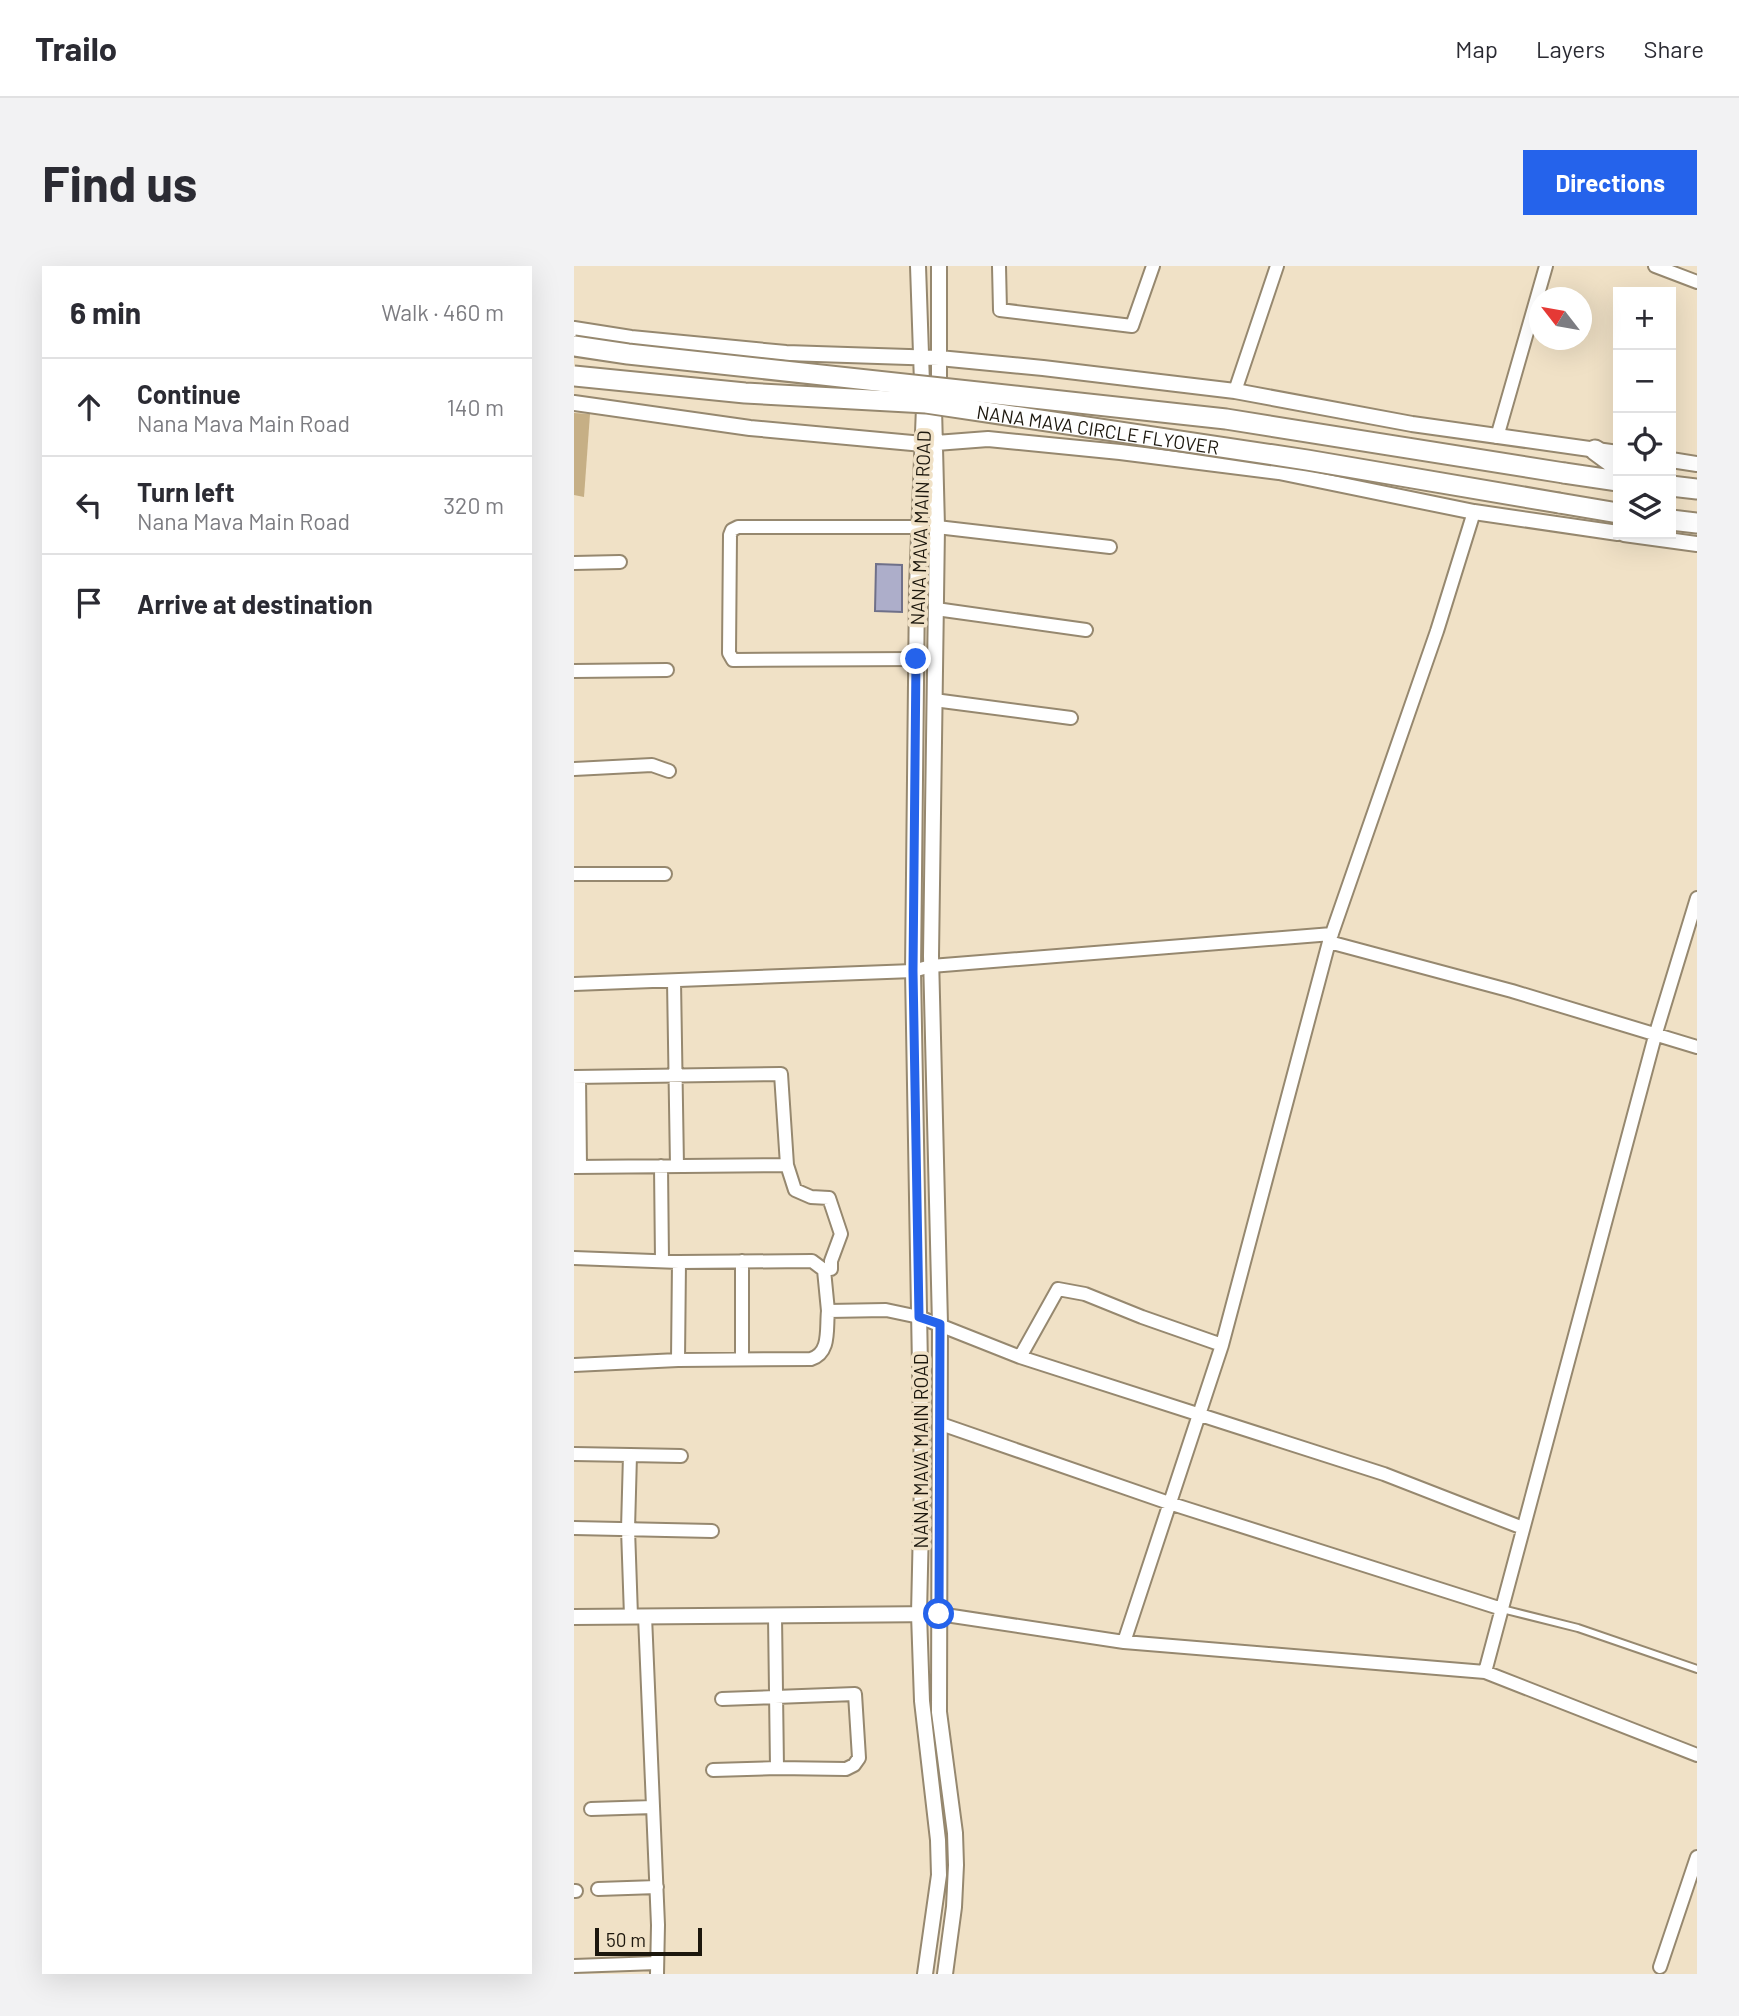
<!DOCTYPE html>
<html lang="en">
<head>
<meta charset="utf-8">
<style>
  :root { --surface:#fff; --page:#f2f2f3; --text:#2b2b33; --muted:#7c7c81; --line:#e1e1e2; --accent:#2563eb }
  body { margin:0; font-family:Barlow,sans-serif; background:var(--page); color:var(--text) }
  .controls { position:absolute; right:21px; top:21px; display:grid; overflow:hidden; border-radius:0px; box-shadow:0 7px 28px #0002 }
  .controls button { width:63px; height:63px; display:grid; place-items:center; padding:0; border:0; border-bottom:2px solid var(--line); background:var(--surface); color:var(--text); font:35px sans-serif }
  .compass { position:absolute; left:955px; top:21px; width:63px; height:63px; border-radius:50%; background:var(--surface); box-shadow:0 7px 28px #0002; rotate:301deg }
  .scale { position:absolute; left:21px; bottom:18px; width:107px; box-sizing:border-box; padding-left:7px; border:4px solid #1c170d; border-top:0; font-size:19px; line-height:24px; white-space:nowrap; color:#1c170d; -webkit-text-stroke:5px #f0e1c6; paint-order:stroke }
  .stop { position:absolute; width:21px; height:21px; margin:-16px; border:5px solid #2563eb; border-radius:50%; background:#fff }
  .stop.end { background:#2563eb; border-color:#fff; box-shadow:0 2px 7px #0008 }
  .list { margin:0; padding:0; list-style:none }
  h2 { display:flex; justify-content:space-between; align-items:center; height:91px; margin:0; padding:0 28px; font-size:30px }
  h2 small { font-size:23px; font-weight:400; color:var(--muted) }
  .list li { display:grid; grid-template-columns:46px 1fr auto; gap:21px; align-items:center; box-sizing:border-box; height:98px; padding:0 28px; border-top:2px solid var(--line) }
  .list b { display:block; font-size:26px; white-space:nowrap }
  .list p { margin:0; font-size:23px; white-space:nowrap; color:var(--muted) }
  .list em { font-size:23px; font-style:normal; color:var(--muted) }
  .icon { flex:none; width:38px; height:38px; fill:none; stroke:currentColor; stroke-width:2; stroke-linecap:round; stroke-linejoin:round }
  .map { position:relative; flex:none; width:1123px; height:1708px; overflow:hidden; border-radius:0px }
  header { display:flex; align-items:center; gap:42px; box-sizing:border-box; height:98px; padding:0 35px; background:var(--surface); border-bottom:2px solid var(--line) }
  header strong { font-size:33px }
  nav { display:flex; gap:38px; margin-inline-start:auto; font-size:24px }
  .intro { display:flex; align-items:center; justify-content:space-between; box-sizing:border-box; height:168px; padding:0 42px }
  h1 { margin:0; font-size:49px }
  .button { padding:18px 32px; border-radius:0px; background:var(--accent); color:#fff; font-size:24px; font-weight:700 }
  main { display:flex; gap:42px; padding:0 42px }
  aside { flex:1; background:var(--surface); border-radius:0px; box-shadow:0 7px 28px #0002 }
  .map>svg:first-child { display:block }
  .green { fill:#c6af85 }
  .building { fill:#adaeca; stroke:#6f7089; stroke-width:2 }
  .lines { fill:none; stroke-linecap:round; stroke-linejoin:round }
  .service-casing { stroke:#96886f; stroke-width:10 }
  .minor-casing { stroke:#96886f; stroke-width:16 }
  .tertiary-casing { stroke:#96886f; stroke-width:18 }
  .trunk-casing { stroke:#96886f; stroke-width:23 }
  .service { stroke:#fff; stroke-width:6 }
  .minor { stroke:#fff; stroke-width:12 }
  .tertiary { stroke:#fff; stroke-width:14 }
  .trunk { stroke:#fff; stroke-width:19 }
  .trunk-bridge-casing { stroke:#96886f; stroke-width:23; stroke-linecap:butt }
  .trunk-bridge { stroke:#fff; stroke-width:19 }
  .route { stroke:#2563eb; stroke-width:9 }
  .labels { text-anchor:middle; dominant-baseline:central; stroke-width:7; stroke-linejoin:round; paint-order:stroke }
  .street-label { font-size:19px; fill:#1c170d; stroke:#f0e1c6 }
</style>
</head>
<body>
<header>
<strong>Trailo</strong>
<nav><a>Map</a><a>Layers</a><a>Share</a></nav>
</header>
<div class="intro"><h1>Find us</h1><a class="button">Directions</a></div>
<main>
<aside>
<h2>6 min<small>Walk · 460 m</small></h2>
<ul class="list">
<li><svg class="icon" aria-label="ahead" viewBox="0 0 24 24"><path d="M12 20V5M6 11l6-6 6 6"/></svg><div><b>Continue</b><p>Nana Mava Main Road</p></div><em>140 m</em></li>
<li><svg class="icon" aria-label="left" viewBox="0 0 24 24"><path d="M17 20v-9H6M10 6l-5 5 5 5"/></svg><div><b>Turn left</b><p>Nana Mava Main Road</p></div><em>320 m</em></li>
<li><svg class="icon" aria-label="arrive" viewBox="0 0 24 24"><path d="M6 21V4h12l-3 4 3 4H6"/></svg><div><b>Arrive at destination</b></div></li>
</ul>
</aside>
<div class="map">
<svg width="1123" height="1708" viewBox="0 0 1123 1708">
  <rect width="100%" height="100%" fill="#f0e1c6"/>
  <!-- green -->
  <path class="green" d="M0 147 16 148 10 231 0 229Z"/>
  <!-- building -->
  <path class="building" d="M302 298 328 299V346L301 345Z"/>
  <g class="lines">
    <defs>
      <path id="service" d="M928 1343 1004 1362 1123 1403"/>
      <path id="minor" d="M425 0 426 44 558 60 579 0
        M1081 0 1123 16
        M661 125 703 0
        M923 171 972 0
        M363 261 536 281
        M0 297 46 296
        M362 343 512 364
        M343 393 159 394 155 387 156 269 158 264 164 261H346
        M0 405 93 404
        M360 434 497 452
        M0 503 78 499 95 505
        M0 608H91
        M755 676 938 725 1123 781
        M100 715 103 900
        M0 718 339 705 357 700 758 668
        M0 811 207 808 213 899 221 924 237 931 255 932 267 968 257 995V1003
        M5 811 6 901
        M87 900 88 995
        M0 901 213 899
        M0 992 105 996 104 1094
        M168 995V1093
        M105 996 238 995 250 1004 254 1045
        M446 1091 484 1023 511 1028 568 1051 648 1079
        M0 1099 104 1094 237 1093C257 1087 252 1062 254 1045L312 1044 345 1051 446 1091 810 1208 949 1262
        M367 1158 595 1237 928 1343
        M0 1188 56 1189 54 1263 57 1350
        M56 1189 107 1190
        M0 1262 138 1265
        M365 1348 550 1376 911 1406 1123 1489
        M71 1350 84 1659 83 1708
        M550 1376 648 1079 755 676 863 365 900 246
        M911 1406 1081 770 1123 632
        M148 1433 281 1428 285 1492 280 1499 272 1503 203 1502
        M139 1504 203 1502 201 1350
        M17 1543 79 1541
        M24 1623 83 1621
        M0 1625H2
        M0 1700 83 1697
        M1086 1701 1123 1591"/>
      <path id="tertiary" d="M344 0 348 117
        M365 0V117
        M0 63 57 72 212 87 365 92 469 102 661 125 838 158 1044 187
        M0 137 176 162 349 178 414 173 546 186 705 206 900 246 1044 267
        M350 141 343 321 339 705 348 1214 345 1348 348 1435 364 1574 365 1609 351 1708
        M360 142 363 261 357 690 366 1058 365 1446 381 1567 382 1599 380 1641 371 1708
        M1097 194 1123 198
        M1050 268 1123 278
        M0 1351 365 1348"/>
      <path id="trunk" d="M1021 184 1044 201
        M990 207 1044 215
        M1097 220 1123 223
        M985 237 1044 247
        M1097 254 1123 257"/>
    </defs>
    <!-- service casing -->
    <use href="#service" class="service-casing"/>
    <!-- minor casing -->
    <use href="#minor" class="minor-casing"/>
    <!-- tertiary casing -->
    <use href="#tertiary" class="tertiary-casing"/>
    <!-- trunk casing -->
    <use href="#trunk" class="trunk-casing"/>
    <!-- service -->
    <use href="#service" class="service"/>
    <!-- minor -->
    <use href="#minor" class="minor"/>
    <!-- tertiary -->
    <use href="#tertiary" class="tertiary"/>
    <!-- trunk -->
    <use href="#trunk" class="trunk"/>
    <defs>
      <g id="trunk-bridge">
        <path d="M0 80 54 88 652 153 990 207"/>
        <path id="s1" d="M0 110 171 127 352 137 733 194 985 237"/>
      </g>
    </defs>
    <!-- trunk-bridge casing -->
    <use href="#trunk-bridge" class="trunk-bridge-casing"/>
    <!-- trunk-bridge -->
    <use href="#trunk-bridge" class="trunk-bridge"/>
  </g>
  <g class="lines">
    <!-- route -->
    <path class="route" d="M342 393 339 705 345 1051 366 1058 365 1348"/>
  </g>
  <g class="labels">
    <!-- street labels -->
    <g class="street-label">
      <text stroke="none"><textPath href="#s1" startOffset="527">NANA MAVA CIRCLE FLYOVER</textPath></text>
      <text transform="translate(346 262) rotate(-88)">NANA MAVA MAIN ROAD</text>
      <text transform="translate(346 1185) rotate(-90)">NANA MAVA MAIN ROAD</text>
    </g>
  </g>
</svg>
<div class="controls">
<button>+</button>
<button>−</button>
<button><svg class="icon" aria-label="locate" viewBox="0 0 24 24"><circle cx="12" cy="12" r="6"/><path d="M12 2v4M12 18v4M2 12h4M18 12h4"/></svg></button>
<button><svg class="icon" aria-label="layers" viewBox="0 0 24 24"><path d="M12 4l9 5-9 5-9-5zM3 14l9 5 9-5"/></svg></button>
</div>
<svg class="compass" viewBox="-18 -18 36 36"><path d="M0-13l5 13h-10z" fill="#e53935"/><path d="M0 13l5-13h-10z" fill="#7c7c81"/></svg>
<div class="scale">50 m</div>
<div class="stop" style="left:365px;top:1348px"></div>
<div class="stop end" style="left:342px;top:393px"></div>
</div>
</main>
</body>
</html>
